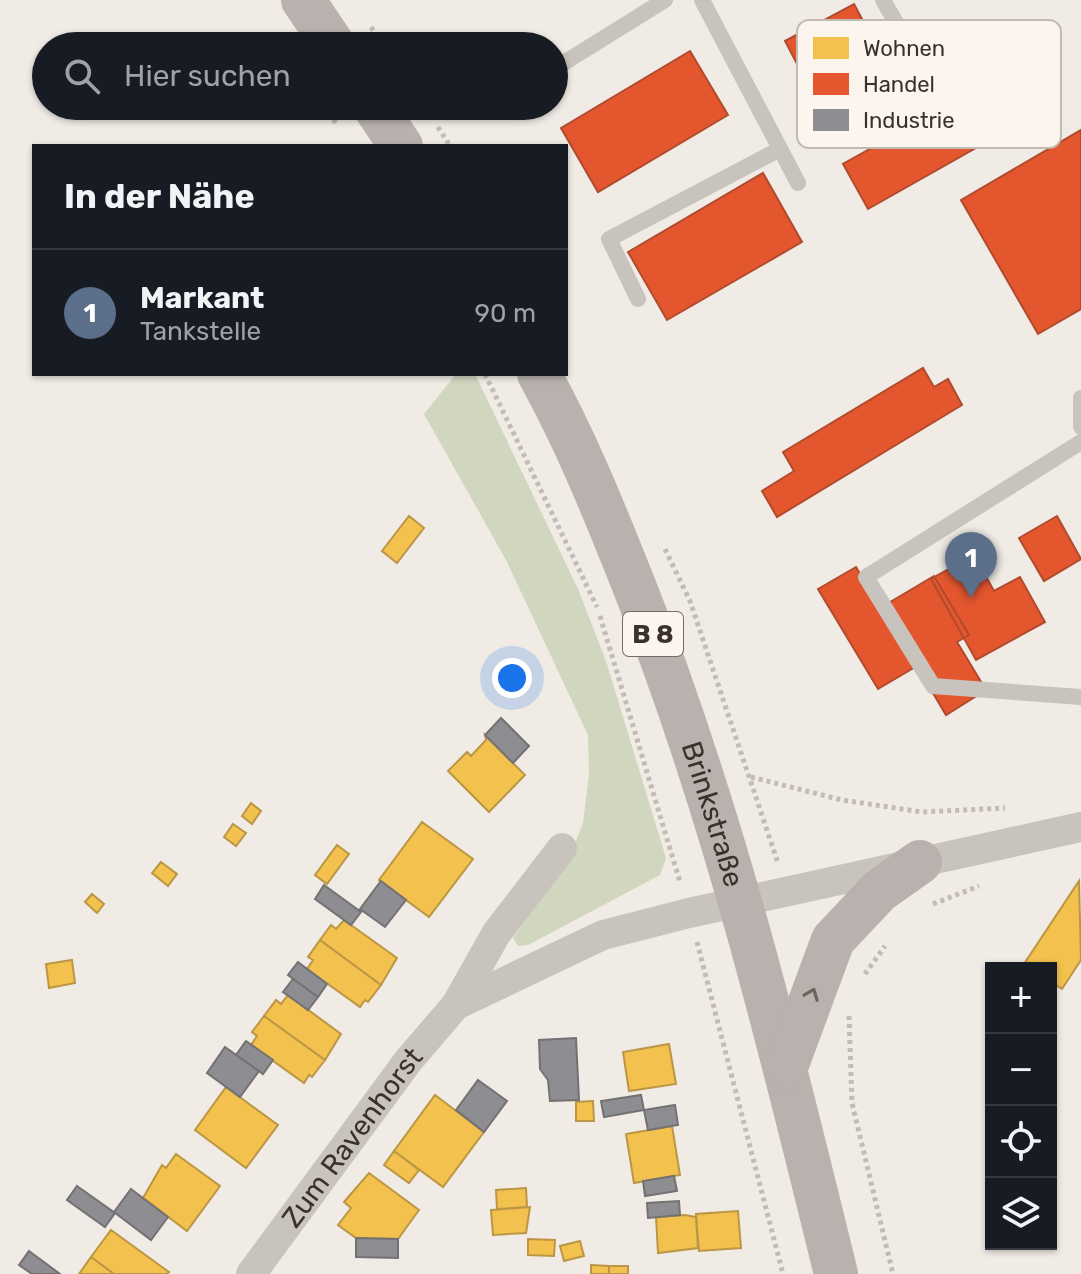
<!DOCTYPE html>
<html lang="de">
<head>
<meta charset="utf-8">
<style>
  :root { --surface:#171b24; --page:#20242c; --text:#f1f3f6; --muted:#9ea1a6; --line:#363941; --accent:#1a73e8 }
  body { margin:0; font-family:Rubik,sans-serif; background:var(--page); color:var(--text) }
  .controls { position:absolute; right:24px; bottom:24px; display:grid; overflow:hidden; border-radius:0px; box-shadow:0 2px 6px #0004 }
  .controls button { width:72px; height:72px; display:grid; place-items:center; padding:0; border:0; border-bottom:2px solid var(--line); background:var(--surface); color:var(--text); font:40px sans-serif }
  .you { position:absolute; left:512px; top:678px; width:28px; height:28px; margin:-20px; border:6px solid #fff; border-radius:50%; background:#1a73e8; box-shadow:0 0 0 12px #1a73e833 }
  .badge { display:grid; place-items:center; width:52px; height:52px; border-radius:50%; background:var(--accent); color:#fff; font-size:26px; font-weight:700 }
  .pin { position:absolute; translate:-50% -66px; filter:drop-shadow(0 2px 4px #0008) }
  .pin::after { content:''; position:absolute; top:42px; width:28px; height:24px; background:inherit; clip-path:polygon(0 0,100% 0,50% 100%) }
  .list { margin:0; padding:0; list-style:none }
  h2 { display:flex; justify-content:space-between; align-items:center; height:104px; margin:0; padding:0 32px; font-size:34px }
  h2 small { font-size:26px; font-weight:400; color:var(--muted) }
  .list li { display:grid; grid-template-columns:52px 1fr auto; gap:24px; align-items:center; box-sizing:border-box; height:128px; padding:0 32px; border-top:2px solid var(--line) }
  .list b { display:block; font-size:30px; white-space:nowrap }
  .list p { margin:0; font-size:26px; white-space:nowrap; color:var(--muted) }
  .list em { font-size:26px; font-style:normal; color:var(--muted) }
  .icon { flex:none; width:44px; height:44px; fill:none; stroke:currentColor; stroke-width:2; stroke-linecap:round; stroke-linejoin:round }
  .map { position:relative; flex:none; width:1081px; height:1274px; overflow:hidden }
  .search { position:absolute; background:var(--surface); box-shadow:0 2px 6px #0004; left:32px; top:32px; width:536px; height:88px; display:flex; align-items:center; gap:20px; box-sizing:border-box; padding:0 28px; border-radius:44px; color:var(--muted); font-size:30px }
  .panel { position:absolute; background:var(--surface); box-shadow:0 2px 6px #0004; left:32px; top:144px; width:536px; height:232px; border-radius:0px }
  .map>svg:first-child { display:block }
  .green { fill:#d1d6bf }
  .homes { fill:#f2c14e; stroke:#bb9644; stroke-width:2 }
  .shops { fill:#e4572e; stroke:#b14b2d; stroke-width:2 }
  .industry { fill:#8d8d92; stroke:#747173; stroke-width:2 }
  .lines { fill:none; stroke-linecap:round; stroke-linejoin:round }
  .path { stroke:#c2bbb6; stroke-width:5; stroke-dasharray:4 4; stroke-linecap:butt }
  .lane { stroke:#c9c3be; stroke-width:16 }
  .street { stroke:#c9c3be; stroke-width:30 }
  .primary { stroke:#b8b1ad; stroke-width:44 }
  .oneway { stroke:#6d645f }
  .labels { text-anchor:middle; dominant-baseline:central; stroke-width:8; stroke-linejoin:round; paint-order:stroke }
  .shield { fill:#fbf5ee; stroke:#756b66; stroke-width:2 }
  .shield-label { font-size:26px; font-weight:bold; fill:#3b302b }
  .street-label { font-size:28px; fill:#3b302b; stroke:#fbf5ee }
  .key { fill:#fbf5ee; stroke:#c1bab4; stroke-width:2 }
  .key-label { font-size:22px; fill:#3b302b }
</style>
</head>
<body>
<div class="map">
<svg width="1081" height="1274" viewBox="0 0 1081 1274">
  <rect width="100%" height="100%" fill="#f0ebe5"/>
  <!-- green -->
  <path class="green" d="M456 374H475L578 589 606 661 666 858 660 875 528 945 518 946 513 938 568 860 583 823 589 775 588 735 506 560 424 414Z"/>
  <!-- homes -->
  <path class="homes" d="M409 516 424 528 397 563 382 551Z
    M485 735 525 775 489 812 448 771 467 752 471 756 486 740Z
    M251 803 261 811 252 824 242 816Z
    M422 822 473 859 429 917 379 880Z
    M233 824 246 833 236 846 224 837Z
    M337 845 349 854 327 884 315 875Z
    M161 862 177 874 168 886 152 873Z
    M1079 881 1081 960 1062 989 1051 982V968H1031L1024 964Z
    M92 894 104 904 97 913 85 902Z
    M344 920 397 958 381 985 320 940 331 925 336 929Z
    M320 940 381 985 368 1002 365 1000 360 1007 307 969 313 960 308 957Z
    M72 960 75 983 49 988 46 964Z
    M288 995 341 1034 325 1060 264 1016 276 1000 281 1004Z
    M264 1016 325 1060 312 1077 309 1075 304 1083 251 1045 257 1036 252 1032Z
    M669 1044 676 1084 629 1091 623 1052Z
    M226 1087 278 1125 246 1168 195 1130Z
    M435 1095 484 1132 443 1187 394 1151Z
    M593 1101 594 1121H576V1102Z
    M672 1126 680 1175 634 1183 626 1134Z
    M394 1151 419 1170 409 1183 384 1165Z
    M176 1154 220 1186 187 1231 143 1198 162 1165 166 1168Z
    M369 1173 419 1210 398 1239 356 1238 338 1225 351 1208 344 1202Z
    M526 1188 527 1207 497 1209 496 1190Z
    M530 1207 526 1233 493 1235 491 1210Z
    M738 1211 741 1248 699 1251 696 1214Z
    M685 1215 696 1217 698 1248 658 1253 656 1217Z
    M111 1230 169 1272 167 1274H114L91 1257Z
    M528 1239 555 1240 554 1256 528 1255Z
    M580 1241 584 1256 564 1261 560 1246Z
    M91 1257 114 1274H79Z
    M591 1265 609 1266V1274H591Z
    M609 1266H628V1274H609Z"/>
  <!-- shops -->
  <path class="shops" d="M854 4 903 96 833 133 785 41Z
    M690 51 728 115 598 192 561 128Z
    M963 97 988 141 868 209 843 164Z
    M1081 130V309L1038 334 961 200Z
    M763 173 802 242 667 320 628 252Z
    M923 368 934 387 948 379 962 405 777 517 762 491 794 471 783 452Z
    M1057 516 1081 559 1044 581 1019 538Z
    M974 555 994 591 1020 577 1045 622 976 660 931 579Z
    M856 567 880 608 934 576 969 635 957 642 986 690 946 715 917 666 878 689 818 589Z"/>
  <!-- industry -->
  <path class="industry" d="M501 718 529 746 513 763 485 735Z
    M381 881 406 900 385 927 360 909Z
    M324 885 361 912 351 925 315 899Z
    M298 962 327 984 318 997 288 975Z
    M293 979 318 997 308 1010 283 992Z
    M576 1038 579 1100 550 1101 548 1080 540 1069 539 1040Z
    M246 1041 273 1060 263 1074 236 1055Z
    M225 1047 259 1071 240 1097 207 1073Z
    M478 1080 507 1101 484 1132 456 1110Z
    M641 1095 644 1110 604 1117 601 1101Z
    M675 1105 678 1125 648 1130 644 1110Z
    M674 1176 677 1191 645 1196 643 1181Z
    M77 1186 115 1213 105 1227 67 1200Z
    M131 1189 168 1217 151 1240 114 1212Z
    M679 1201 680 1215 648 1218 647 1203Z
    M356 1238 398 1239V1258L356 1257Z
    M29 1251 60 1274H32L19 1265Z"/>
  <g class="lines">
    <!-- path -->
    <path class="path" d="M371 27 384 46
      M325 106 337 125
      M438 127 450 146
      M485 374 597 607
      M665 549 690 601 778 863
      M600 616 680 882
      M751 777 842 800 922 812 1005 808
      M933 904 979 886
      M697 942 783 1274
      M865 974 885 946
      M849 1016 852 1103 893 1274"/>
    <!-- lane -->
    <path class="lane" d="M702 0 798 183
      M883 0 930 82
      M554 69 665 0
      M638 299 609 239 780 149
      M1081 398V427
      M1081 442 866 577 933 686 1081 697"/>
    <!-- street -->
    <g class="street">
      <path d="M456 1005 496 934 562 848"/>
      <path id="s1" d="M251 1274 408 1061 456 1005 603 935 689 913 1081 827"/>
    </g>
    <!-- primary -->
    <g class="primary">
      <path d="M303 0 334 46"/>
      <path d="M374 106 401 146"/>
      <path id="s2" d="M539 374C576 440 605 513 633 583 722 807 779 1041 836 1274"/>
      <path d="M786 1067 833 940 879 891 920 862"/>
    </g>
  </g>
  <!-- one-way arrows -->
  <defs><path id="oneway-chevron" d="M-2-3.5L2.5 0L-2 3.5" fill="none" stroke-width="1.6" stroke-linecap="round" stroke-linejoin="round" transform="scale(2)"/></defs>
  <use class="oneway" href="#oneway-chevron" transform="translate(812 994) rotate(-69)"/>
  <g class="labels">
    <!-- shield labels -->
    <rect class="shield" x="623" y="612" width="60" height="44" rx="6"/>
    <g class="shield-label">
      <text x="653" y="634">B 8</text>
    </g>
    <!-- street labels -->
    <g class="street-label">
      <text stroke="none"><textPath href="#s2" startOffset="474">Brinkstraße</textPath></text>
      <text stroke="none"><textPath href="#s1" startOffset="170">Zum Ravenhorst</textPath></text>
    </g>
  </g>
  <!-- legend -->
  <rect x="797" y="20" width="264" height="128" rx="12" class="key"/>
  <rect x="813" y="37" width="36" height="22" fill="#f2c14e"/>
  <rect x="813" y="73" width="36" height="22" fill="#e4572e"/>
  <rect x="813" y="109" width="36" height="22" fill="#8d8d92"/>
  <g class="key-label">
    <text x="863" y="56">Wohnen</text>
    <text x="863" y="92">Handel</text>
    <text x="863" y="128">Industrie</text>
  </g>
</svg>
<div class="controls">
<button>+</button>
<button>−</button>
<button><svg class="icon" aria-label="locate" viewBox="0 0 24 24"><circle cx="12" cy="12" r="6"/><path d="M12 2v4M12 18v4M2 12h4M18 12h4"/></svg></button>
<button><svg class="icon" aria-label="layers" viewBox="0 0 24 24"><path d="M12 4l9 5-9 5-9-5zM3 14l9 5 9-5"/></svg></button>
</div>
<div class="you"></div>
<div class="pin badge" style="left:971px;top:598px;background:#5c6f8a">1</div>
<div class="search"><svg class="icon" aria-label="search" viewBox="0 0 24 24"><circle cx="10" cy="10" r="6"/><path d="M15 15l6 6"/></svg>Hier suchen</div>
<section class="panel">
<h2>In der Nähe<small></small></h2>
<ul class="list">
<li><span class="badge" style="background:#5c6f8a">1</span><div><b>Markant</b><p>Tankstelle</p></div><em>90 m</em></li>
</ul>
</section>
</div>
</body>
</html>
